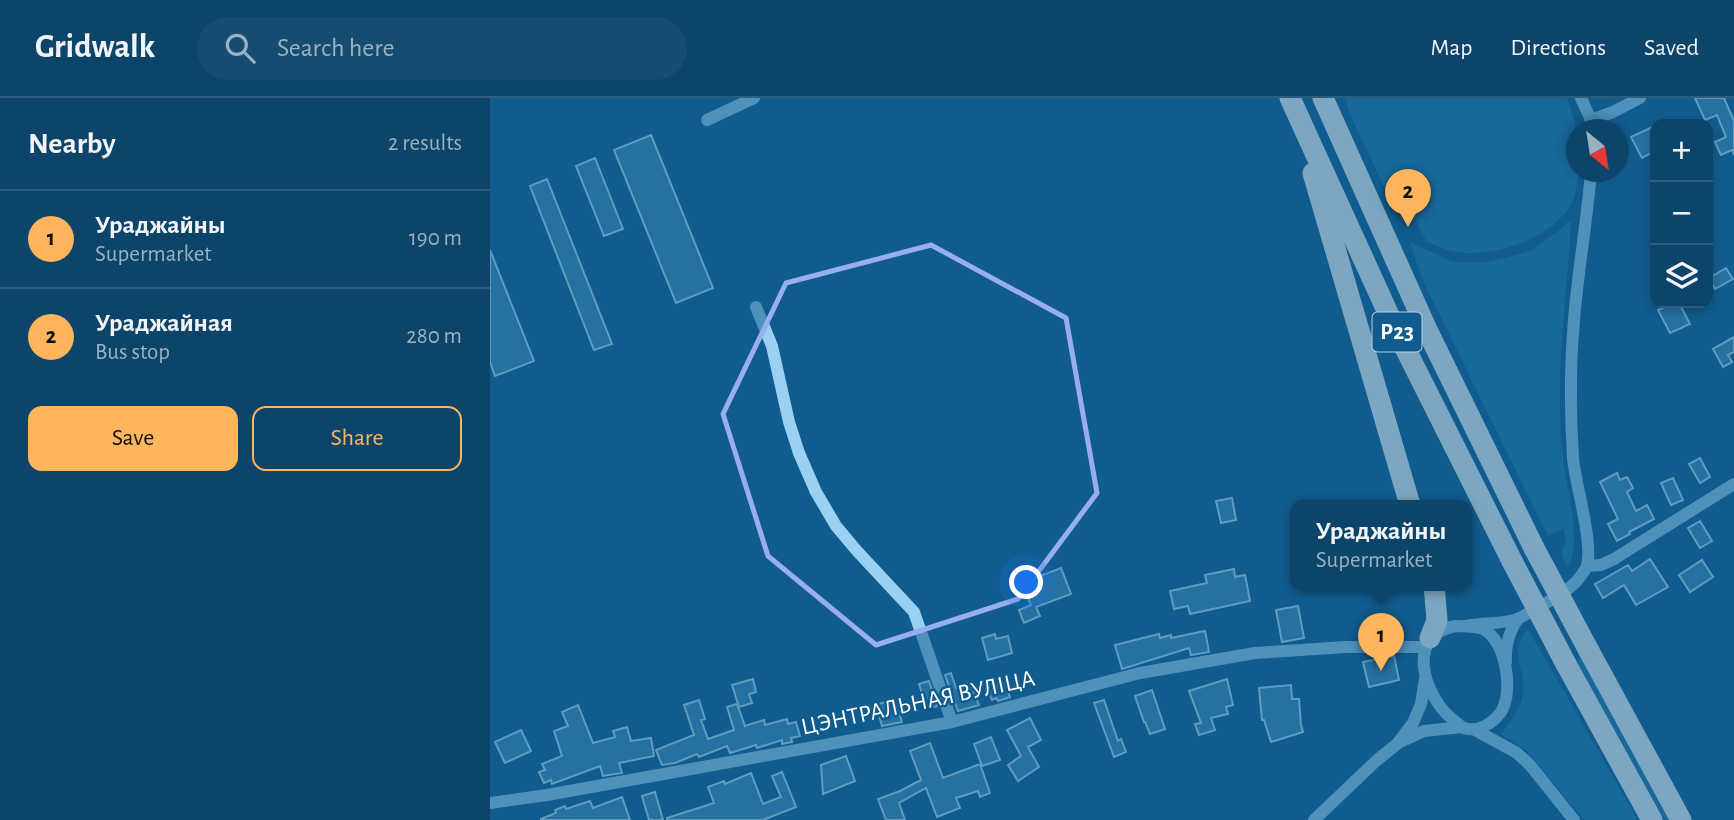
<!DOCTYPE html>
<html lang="en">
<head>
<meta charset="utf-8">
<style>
  :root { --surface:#0d456a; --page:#164c70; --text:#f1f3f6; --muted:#9ab1c1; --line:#2d5d7e; --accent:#ffb55b }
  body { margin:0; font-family:"Alegreya Sans",sans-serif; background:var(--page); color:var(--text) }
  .controls { position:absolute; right:21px; top:21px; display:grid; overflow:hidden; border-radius:14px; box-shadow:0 4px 10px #0003 }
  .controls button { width:63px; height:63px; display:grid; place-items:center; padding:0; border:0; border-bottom:2px solid var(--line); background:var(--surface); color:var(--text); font:35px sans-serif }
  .compass { position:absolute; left:1076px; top:21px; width:63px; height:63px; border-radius:50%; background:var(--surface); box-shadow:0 4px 10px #0003; rotate:150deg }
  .you { position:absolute; left:537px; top:485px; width:24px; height:24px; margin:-18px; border:5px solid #fff; border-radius:50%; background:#1a73e8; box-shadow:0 0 0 10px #1a73e833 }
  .badge { display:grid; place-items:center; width:46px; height:46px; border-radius:50%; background:var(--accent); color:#111; font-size:23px; font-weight:700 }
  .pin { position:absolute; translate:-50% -58px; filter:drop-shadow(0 2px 4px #0008) }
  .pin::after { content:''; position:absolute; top:37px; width:24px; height:21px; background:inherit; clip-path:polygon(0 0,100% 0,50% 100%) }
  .popup { position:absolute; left:800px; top:402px; width:182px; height:91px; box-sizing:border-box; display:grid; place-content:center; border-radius:14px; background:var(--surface); filter:drop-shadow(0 2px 5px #0005); font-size:23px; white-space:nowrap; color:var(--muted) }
  .popup b { font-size:26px; color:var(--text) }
  .popup::after { content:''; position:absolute; left:50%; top:100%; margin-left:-14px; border:14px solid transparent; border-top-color:var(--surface) }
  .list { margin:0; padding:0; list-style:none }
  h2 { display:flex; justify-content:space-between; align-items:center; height:91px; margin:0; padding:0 28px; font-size:30px }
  h2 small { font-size:23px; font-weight:400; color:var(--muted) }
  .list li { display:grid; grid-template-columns:46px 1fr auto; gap:21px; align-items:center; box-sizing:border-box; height:98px; padding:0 28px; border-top:2px solid var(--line) }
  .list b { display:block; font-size:26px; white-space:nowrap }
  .list p { margin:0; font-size:23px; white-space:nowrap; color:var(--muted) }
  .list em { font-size:23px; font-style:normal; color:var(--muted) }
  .actions { display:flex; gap:14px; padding:21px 28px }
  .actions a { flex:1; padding:16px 0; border:2px solid var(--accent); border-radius:14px; text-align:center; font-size:24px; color:var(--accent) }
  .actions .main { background:var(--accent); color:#111 }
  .icon { flex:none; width:38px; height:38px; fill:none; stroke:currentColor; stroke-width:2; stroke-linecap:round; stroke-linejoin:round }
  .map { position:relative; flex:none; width:1244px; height:722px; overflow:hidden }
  header { display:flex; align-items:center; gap:42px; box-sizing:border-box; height:98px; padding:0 35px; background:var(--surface); border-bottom:2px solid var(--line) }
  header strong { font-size:33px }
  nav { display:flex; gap:38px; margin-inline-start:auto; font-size:24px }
  .search { width:490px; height:63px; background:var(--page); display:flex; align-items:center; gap:18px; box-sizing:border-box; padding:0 24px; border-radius:38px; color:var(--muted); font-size:26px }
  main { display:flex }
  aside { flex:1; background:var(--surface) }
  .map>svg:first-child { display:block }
  .green { fill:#2076ab }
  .building { fill:#3e89b9; stroke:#c1e6fd; stroke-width:2 }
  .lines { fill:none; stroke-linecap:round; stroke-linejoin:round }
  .minor { stroke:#9ad0f2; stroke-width:12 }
  .highway { stroke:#fff; stroke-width:21 }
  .highway-bridge { stroke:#fff; stroke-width:21 }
  .marked { fill:none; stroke:#99afed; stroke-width:5; stroke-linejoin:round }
  .labels { text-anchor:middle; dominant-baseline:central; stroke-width:5; stroke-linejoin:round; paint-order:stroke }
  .shield { fill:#115c8e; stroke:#b8cedd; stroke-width:2 }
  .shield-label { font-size:23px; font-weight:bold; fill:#fff }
  .street-label { font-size:24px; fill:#fff; stroke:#115c8e }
</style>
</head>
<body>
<header>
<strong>Gridwalk</strong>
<div class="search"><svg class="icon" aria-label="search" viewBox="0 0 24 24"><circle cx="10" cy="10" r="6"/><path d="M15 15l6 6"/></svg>Search here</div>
<nav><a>Map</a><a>Directions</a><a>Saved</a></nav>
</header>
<main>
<aside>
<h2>Nearby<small>2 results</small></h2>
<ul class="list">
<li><span class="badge">1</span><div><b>Ураджайны</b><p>Supermarket</p></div><em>190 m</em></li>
<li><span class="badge">2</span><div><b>Ураджайная</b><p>Bus stop</p></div><em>280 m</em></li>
</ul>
<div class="actions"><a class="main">Save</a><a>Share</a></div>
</aside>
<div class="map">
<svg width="1244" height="722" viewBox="0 0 1244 722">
  <rect width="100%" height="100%" fill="#115c8e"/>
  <!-- green -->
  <path class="green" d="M855 0H1077L1087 31 1086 74H1089C1087 82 1087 92 1084 100 1068 139 1006 160 967 154 957 153 946 147 937 144L922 116 904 110 860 16Z
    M1081 123C1077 201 1064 281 1073 359 1076 388 1093 444 1078 469L1071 457 1076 443 1074 430 1058 438 933 183 920 144 962 164H998L1041 153Z
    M1038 531 1148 722H1094L1037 653 1011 636C1021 624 1030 612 1033 596 1036 569 1017 555 1038 531Z
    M1091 560 1179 722H1173L1085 563Z"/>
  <!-- building -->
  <path class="building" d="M1205 0H1234L1244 23V57L1242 52 1231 57 1225 44 1236 39 1227 17 1215 22Z
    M1162 29 1165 36V53L1152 60 1141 39Z
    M161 37 223 190 186 205 124 52Z
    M105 60 133 131 114 138 86 68Z
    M57 81 122 246 104 252 40 88Z
    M0 152 44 263 5 278 0 264Z
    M1236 170 1243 181 1225 191 1219 180Z
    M1183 205H1189L1200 226 1180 235 1168 212Z
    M1244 239V254L1238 257 1242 264 1233 269 1223 251Z
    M1210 360 1220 379 1210 385 1199 366Z
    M1127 375 1130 382 1137 379 1143 390 1137 394 1146 413 1157 407 1164 421 1139 434 1140 436 1127 443 1118 426 1128 421 1110 384Z
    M1183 380 1193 402 1181 407 1171 385Z
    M742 400 746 422 731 425 726 403Z
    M1210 423 1222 443 1210 450 1198 430Z
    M1160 461 1178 489 1146 507 1134 487 1113 500 1105 486 1138 467 1142 473Z
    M1212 462 1223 479 1200 494 1189 477Z
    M571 470 581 496 546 509 550 518 534 525 529 512 541 507 530 481 543 476 545 480Z
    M744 471 745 479 755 477 760 503 700 516 698 508 684 511 680 493 717 485 715 477Z
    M808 508 814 540 792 544 786 512Z
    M715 533 719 554 701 557 699 550 632 571 625 547 669 536 670 540 681 537V540Z
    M505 536 506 541 518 538 522 555 498 562 492 540Z
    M904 558 909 582 879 589 873 564Z
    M461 575 466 590 480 584 489 607 468 613 455 577Z
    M263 581 266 594 259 596 262 605 249 609 242 587Z
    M737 581 743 607 736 609 738 616 721 620 725 632 709 637 705 626 711 625 699 593Z
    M439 583 447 608 437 611 429 586Z
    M515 585 520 599 508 603 506 600 502 602 497 592Z
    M801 587 802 601H809L811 627 813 634 781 644 774 622H772L769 590Z
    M662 592 675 631 660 636 655 624H654L645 598Z
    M405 601 412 624 392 628 386 607Z
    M209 602 215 621 211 622 218 641 244 632 237 609 247 606 255 628 274 622 275 627 297 621 298 626 306 624 310 638 301 640 302 644 292 646V642L267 650 266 647 240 655 237 648 209 659 207 656 185 665 172 667 166 652 204 637 194 607Z
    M614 602 628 643 631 641 636 654 624 659 604 605Z
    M88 607 103 645 125 639 123 633 137 629 141 643 161 640 164 658 129 665 132 675 113 678 110 668 62 686 61 682 54 685 49 674 55 672 52 666 72 658 64 633 78 628 72 614Z
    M540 620 551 642 538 649 549 669 528 683 518 667 531 658 517 632Z
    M31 632 41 653 15 665 5 644Z
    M501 639 510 662 492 668 484 646Z
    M440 645 453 680 490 666 500 695 490 699 488 693 466 700 470 710 447 719 436 690 409 705 415 722H396L388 701 410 693 431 682 420 653Z
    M356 658 365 683 333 696 331 667Z
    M292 674 306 709 273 722H177V720L224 705 218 689 234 683 235 686 261 675 273 706 291 699 282 678Z
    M165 694 173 722H159L152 698Z
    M132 699 140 722H51V721L66 715 65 712 75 708 76 711 100 703 103 710Z"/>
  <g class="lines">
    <!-- minor -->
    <path class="minor" d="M1091 0 1101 22 1102 32
      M217 22 264 0
      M1101 22 1123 14 1150 0
      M266 209 282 248 299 324 309 355 326 394 346 428 367 453 424 514 462 624
      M1097 468 1111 467 1124 461 1244 386
      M966 528C974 528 985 528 993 531 1016 542 1024 594 1011 614 1003 625 988 635 974 630 969 628 965 623 961 620 933 596 915 537 966 528Z
      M976 528C992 525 1008 526 1024 522 1031 520 1037 516 1043 512 1063 501 1085 491 1096 470 1105 450 1085 385 1083 360 1080 313 1080 268 1084 222 1088 172 1097 123 1101 74
      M1016 564C1015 549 1019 532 1029 520
      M985 632 1027 655 1040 667 1084 722
      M910 644 934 633 972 629
      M0 705 57 697 462 624 650 575 765 555 856 549H936
      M824 722 886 663 907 646 923 625 931 606 935 581"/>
    <!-- highway -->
    <path class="highway" d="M800 0 903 226 1022 463
      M833 0 938 234 1044 450
      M823 75 920 407
      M940 540 947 522 944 487
      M1099 553 1191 722
      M1076 566 1162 722"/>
    <!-- highway-bridge -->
    <path class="highway-bridge" d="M1044 450 1099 553
      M1022 463 1076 566"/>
  </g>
  <!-- marked area -->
  <path d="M0 0H1244V722H0ZM441 147 576 220 607 395 528 501 386 547 278 458 233 316 296 185Z" fill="#115c8e" fill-opacity=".55" fill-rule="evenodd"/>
  <path class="marked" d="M441 147 576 220 607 395 528 501 386 547 278 458 233 316 296 185Z"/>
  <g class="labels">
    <!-- shield labels -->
    <rect class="shield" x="882.5" y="214.5" width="49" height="39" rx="5"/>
    <g class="shield-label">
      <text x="907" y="234">Р23</text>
    </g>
    <!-- street labels -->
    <g class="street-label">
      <text transform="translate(428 605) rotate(-12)">ЦЭНТРАЛЬНАЯ ВУЛІЦА</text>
    </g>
  </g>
</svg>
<div class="controls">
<button>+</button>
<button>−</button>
<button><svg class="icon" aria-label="layers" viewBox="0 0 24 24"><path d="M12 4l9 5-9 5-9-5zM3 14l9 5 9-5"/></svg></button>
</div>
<svg class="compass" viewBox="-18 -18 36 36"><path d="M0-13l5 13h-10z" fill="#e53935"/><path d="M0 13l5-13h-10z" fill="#9ab1c1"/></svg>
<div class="you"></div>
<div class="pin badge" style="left:891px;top:573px">1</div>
<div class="popup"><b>Ураджайны</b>Supermarket</div>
<div class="pin badge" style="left:918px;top:129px">2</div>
</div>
</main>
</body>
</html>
